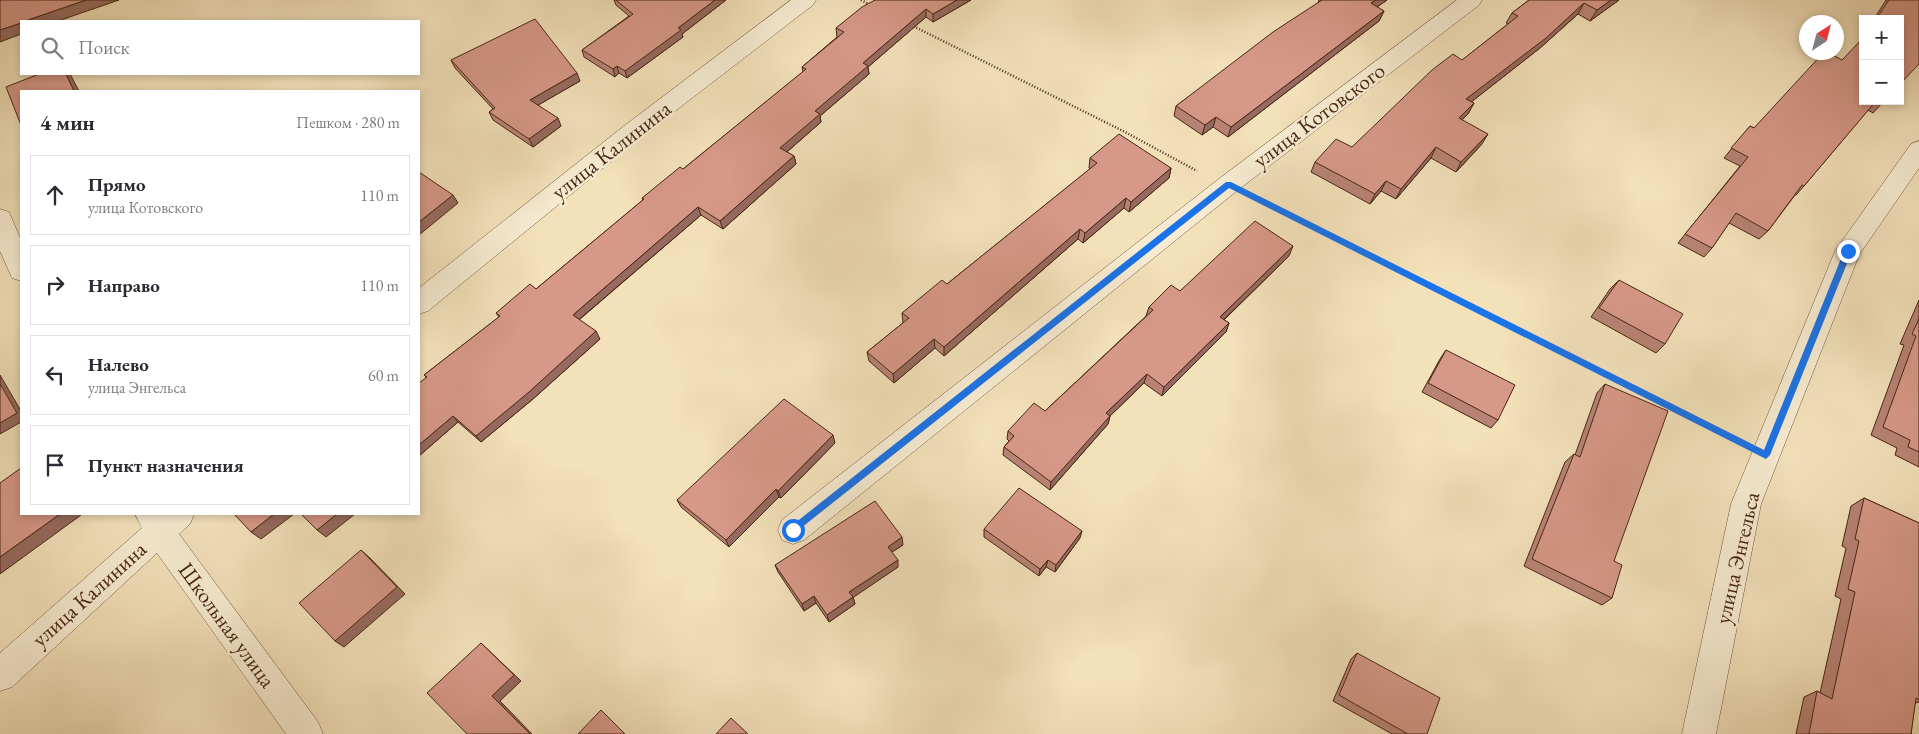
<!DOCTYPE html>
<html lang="ru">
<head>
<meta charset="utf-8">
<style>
  :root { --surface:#fff; --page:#f2f2f3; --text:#2b2b33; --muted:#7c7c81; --line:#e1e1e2 }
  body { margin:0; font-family:"EB Garamond",serif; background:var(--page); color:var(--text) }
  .controls { position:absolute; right:15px; top:15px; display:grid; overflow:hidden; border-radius:0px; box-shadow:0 2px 8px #0003 }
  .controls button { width:45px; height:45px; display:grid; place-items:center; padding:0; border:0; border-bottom:1px solid var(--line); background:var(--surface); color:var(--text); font:25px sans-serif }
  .compass { position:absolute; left:1799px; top:15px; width:45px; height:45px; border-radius:50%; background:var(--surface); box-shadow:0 2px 8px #0003; rotate:36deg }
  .stop { position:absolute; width:15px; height:15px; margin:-11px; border:4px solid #1a73e8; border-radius:50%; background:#fff }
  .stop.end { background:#1a73e8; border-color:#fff; box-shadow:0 1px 5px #0008 }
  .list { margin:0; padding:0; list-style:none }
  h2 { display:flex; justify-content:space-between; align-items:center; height:65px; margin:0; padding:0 20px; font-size:21px }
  h2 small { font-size:16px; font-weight:400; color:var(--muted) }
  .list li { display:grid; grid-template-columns:32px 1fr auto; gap:15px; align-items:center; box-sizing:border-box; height:80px; margin:0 10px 10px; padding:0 10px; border:1px solid var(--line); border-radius:0px }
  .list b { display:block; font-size:19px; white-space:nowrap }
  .list p { margin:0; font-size:16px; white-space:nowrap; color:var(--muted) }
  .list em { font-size:16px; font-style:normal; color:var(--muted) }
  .icon { flex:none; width:28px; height:28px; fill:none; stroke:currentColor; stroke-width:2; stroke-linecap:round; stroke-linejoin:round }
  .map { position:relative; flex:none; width:1919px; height:734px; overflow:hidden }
  .search { position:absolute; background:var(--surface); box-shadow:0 2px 8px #0003; left:20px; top:20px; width:400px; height:55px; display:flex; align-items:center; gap:12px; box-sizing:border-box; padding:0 18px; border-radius:0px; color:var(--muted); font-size:19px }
  .panel { position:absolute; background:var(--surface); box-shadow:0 2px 8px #0003; left:20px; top:90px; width:400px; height:425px; border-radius:0px }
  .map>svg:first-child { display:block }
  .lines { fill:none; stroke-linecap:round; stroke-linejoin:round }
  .minor-casing { stroke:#74553e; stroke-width:1 }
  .path-far1 { stroke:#492614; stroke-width:2.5; stroke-dasharray:1 2; stroke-linecap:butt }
  .path { stroke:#492614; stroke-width:3; stroke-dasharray:1 2.5; stroke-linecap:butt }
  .minor { fill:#f7ecd2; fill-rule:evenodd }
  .wall { fill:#b88375; stroke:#492614 }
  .shaded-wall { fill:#966a5f; stroke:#492614 }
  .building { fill:#d69888; stroke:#492614 }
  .route { fill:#1a73e8 }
  .labels { text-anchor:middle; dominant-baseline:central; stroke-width:5; stroke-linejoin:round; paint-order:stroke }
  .street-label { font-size:22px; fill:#492614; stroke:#f7ecd2 }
</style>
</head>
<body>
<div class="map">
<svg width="1919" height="734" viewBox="0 0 1919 734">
  <rect width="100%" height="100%" fill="#f3e1ba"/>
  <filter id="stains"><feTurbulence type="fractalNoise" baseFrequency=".004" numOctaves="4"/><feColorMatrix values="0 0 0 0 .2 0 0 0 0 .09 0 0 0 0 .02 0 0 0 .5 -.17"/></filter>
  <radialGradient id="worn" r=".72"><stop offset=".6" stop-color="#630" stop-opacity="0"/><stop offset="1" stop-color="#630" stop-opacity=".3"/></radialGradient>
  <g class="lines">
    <defs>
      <path id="minor" d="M791 0H816L813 5 640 138 428 311 419 314V288L624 126Z
        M1457 0H1482L1479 5 1238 190 804 540 793 544 782 540 778 530 782 520 1220 178Z
        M1919 141V168L1859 255 1761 504 1716 734H1682L1731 504 1835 251 1911 144Z
        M0 209 9 212 21 240V281L12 278 0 251Z
        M135 514H194L190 524 179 534 318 722 323 734H286L157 553 12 687 0 691V653L142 528Z"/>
    </defs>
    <!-- minor casing -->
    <use href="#minor" class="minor-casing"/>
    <!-- path-far1 -->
    <path class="path-far1" d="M861 0 872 6
      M911 25 1125 132 1197 171
      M1257 199 1509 326"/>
    <!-- path -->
    <path class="path" d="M1507 325 1736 440"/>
    <!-- minor -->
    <use href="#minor" class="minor"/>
  </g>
  <!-- wall -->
  <path class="wall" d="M614 0H726L682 34 683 37 627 78 619 73 615 77 584 57 582 50 629 16 616 5Z
    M875 0H971L933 22 926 17 868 67 869 74 820 116 821 122 787 152 794 156 796 164 723 229 701 215 579 320 600 339 533 399 481 442 458 422 419 456 426 377 424 375 499 317 496 313 536 289 643 200 642 198 683 169 803 72 802 67 837 37 836 28Z
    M1319 0H1387L1377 7 1384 11 1379 21 1228 137 1213 127 1202 135 1174 116 1176 106 1318 3Z
    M1529 0H1619L1590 21 1578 14 1540 48 1471 102 1474 103 1468 114 1462 120 1482 144 1456 172 1431 158 1396 199 1381 191 1370 204 1311 172 1315 162 1352 147 1508 24 1506 23 1512 13Z
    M1886 0H1919L1900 19H1874Z
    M1863 36V101H1884L1873 113 1868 110 1804 186 1796 195H1795L1768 231 1759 239 1729 223 1712 248 1704 257 1678 243 1740 166 1724 158 1750 126 1754 128 1842 60 1858 44Z
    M451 60 580 81 538 105 561 126 533 147 493 120 489 112 493 109 455 68Z
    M1090 158 1171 168 1169 178 1129 212 1124 208 1083 243 1078 239 944 356 935 348 894 383 869 361 867 352 903 323 902 313 947 284 1090 169 1089 168Z
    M1289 256 1224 320 1229 323 1226 332 1162 396 1144 383 1110 416 1108 424 1050 490 1003 455 1004 447 1009 441 1007 439 1008 431 1045 411 1146 316 1149 307 1180 291Z
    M1619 280 1665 344 1656 353 1591 317 1610 289Z
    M1919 300V467L1895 455 1897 448 1871 435 1904 345 1900 344Z
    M1446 350 1498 420 1491 428 1422 392 1440 359Z
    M1605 384 1614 561 1612 598 1602 605 1524 566 1565 462 1574 454 1575 455 1597 393Z
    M835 443 781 498 779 497 729 547 681 507 677 500Z
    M1864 498 1919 523V702L1915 703 1911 734H1796L1804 697 1817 691 1820 693 1841 599 1835 596 1846 548 1842 546 1851 506Z
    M984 529 1080 538 1055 572 1046 567 1039 576 984 537Z
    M903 545 892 552 898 567 853 597 855 604 829 622 816 603 804 611 778 572 775 565Z
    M1357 653 1427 734H1392L1333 701 1351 659Z"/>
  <!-- shaded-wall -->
  <path class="shaded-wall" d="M86 0H119L58 21H25Z
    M715 0H726L682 34 683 37 627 78 625 71 678 28Z
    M957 0H971L933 22V14Z
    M1376 0H1387L1367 14 1371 3Z
    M1611 0H1619L1590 21 1597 10Z
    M1584 3 1578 14 1540 48 1461 110 1466 99Z
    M926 9V17L868 67 869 74 820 116 821 122 782 156 780 148 815 111 863 63Z
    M1384 11 1379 21 1228 137 1231 127Z
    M21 23V34L0 42V30Z
    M617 66 619 73 615 77 613 69Z
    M577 73 580 81 533 108 530 100Z
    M66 74H70L79 91H74Z
    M1474 103 1468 114 1453 128 1459 118Z
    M1216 117 1213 127 1202 135 1205 125Z
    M558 118 561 126 533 147 529 139Z
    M1488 134 1482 144 1456 172 1461 162Z
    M1436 147 1431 158 1396 199 1401 189Z
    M794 156 796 164 723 229 720 221Z
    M1171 168 1169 178 1129 212 1131 202Z
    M1386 181 1381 191 1370 204 1375 194Z
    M453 195 458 203 419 235V222Z
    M1126 198 1124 208 1083 243 1085 233Z
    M698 207 701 215 576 322 573 315Z
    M1080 229 1078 239 944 356V347Z
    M1293 246 1289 256 1217 326 1220 317Z
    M1229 323 1226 332 1162 396 1164 387Z
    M596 331 600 339 533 399 481 442 476 436Z
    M934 339 935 348 894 383 893 374Z
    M1147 374 1144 383 1110 416 1108 424 1050 490 1051 482 1106 413Z
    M0 375 21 411V422L0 434Z
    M453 416 458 422 419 456V445Z
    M833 435 835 443 781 498 778 491Z
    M776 489 779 497 729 547 726 540Z
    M60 514H80L81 515 0 574V557Z
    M274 514H294L261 539 251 532Z
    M337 514H355L326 537 317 530Z
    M1082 531 1080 538 1055 572 1056 565Z
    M902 537 903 545 889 554 888 547Z
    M361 550 370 558 405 594 344 647 335 641Z
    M898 560V567L851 599 849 592Z
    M1048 560 1046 567 1039 576 1040 569Z
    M814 596 816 603 804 611 802 604Z
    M853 597 855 604 829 622 827 615Z
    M481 643 521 681 500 701 532 734H530L492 696Z"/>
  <!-- building -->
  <path class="building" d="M0 0H86L25 21H21V23L0 30Z
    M616 0H715L678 28 681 30 625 71 617 66 613 69 582 50 633 14Z
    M875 0H957L933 14 926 9 863 63 868 66 815 111 820 114 780 148 794 156 720 221 698 207 573 315 596 331 529 392 476 436 453 416 419 445V383L427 377 424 375 500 316 496 313 530 284 536 289 644 199 642 198 680 167 683 169 806 69 802 67 844 32 836 28 862 7Z
    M1322 0H1376L1371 3 1384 11 1231 127 1216 117 1205 125 1176 106 1273 32Z
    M1529 0H1611L1597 10 1584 3 1546 38 1466 99 1474 103 1459 118 1488 134 1461 162 1436 147 1401 189 1386 181 1375 194 1315 162 1336 139 1352 147 1432 70 1453 54 1462 60 1518 16 1512 13Z
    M1889 0H1919V64L1900 84V19H1876Z
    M535 19 577 73 530 100 558 118 529 139 489 112 495 108 451 60Z
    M1863 38V101H1876L1804 186 1802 185 1768 231 1736 213 1712 248 1685 234 1748 157 1731 148 1750 126 1754 128 1824 52H1827L1842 60Z
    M39 74H66L74 91H21V125L6 87Z
    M1119 134 1171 168 1131 202 1126 198 1085 233 1080 229 944 347 934 339 893 374 867 352 909 318 902 313 942 280 947 284 1097 163 1090 158Z
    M419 172 453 195 419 222Z
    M1255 221 1293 246 1220 317 1229 323 1164 387 1147 374 1106 413 1110 416 1051 482 1004 447 1014 436 1008 431 1034 403 1045 411 1153 310 1149 307 1171 285 1180 291Z
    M1619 280 1683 314 1665 344 1599 308Z
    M1919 319V452L1908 447 1910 440 1883 427 1916 336 1912 334Z
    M1446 350 1515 385 1498 420 1428 383Z
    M0 384 17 413 0 423Z
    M1605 384 1668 411 1614 561 1622 565 1612 598 1532 559 1574 454 1580 457Z
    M784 399 833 435 778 491 776 489 726 540 677 500Z
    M21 468V514H60L0 557V483Z
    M1019 488 1082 531 1056 565 1048 560 1040 569 984 529Z
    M1864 498 1919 523V700L1916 698 1911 734H1809L1817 691 1832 699 1855 592 1848 589 1859 541 1855 539Z
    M875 501 902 537 888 547 898 560 849 592 853 597 827 615 814 596 802 604 775 565Z
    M234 514H274L251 532Z
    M301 514H337L317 530Z
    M361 550 397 587 335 641 299 603Z
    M481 643 514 675 492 696 530 734H467L427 693Z
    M1357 653 1440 698 1427 734H1408L1339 695Z
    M601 710 625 734H578Z
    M731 718 748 734H716Z"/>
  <!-- route -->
  <path class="route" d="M1226 182H1231L1764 450 1844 251 1848 248 1852 251 1770 455 1766 459 1229 188 796 532H790V527Z"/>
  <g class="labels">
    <!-- street labels -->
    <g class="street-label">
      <text transform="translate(1319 115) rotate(-37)">улица Котовского</text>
      <text transform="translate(611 150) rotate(-38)">улица Калинина</text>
      <text transform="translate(1737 558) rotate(-77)">улица Энгельса</text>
      <text transform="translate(89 594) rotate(-42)">улица Калинина</text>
      <text transform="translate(227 625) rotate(54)">Школьная улица</text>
    </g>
  </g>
  <rect width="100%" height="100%" filter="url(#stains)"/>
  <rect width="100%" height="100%" fill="url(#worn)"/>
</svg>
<div class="controls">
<button>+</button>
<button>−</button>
</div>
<svg class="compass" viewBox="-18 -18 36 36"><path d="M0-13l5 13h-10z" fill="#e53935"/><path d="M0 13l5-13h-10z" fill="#7c7c81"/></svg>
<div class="stop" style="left:793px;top:530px"></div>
<div class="stop end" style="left:1848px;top:251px"></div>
<div class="search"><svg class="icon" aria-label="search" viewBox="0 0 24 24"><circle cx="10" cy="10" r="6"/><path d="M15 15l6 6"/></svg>Поиск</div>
<section class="panel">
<h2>4 мин<small>Пешком · 280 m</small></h2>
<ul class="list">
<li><svg class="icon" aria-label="ahead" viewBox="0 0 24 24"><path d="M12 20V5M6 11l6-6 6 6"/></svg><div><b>Прямо</b><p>улица Котовского</p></div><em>110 m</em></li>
<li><svg class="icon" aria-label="right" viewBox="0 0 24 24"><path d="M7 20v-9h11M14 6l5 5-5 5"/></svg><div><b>Направо</b></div><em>110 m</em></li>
<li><svg class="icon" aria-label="left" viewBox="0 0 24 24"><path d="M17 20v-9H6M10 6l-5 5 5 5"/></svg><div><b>Налево</b><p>улица Энгельса</p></div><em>60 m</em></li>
<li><svg class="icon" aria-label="arrive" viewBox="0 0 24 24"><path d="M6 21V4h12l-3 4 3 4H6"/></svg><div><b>Пункт назначения</b></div></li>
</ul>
</section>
</div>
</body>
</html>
